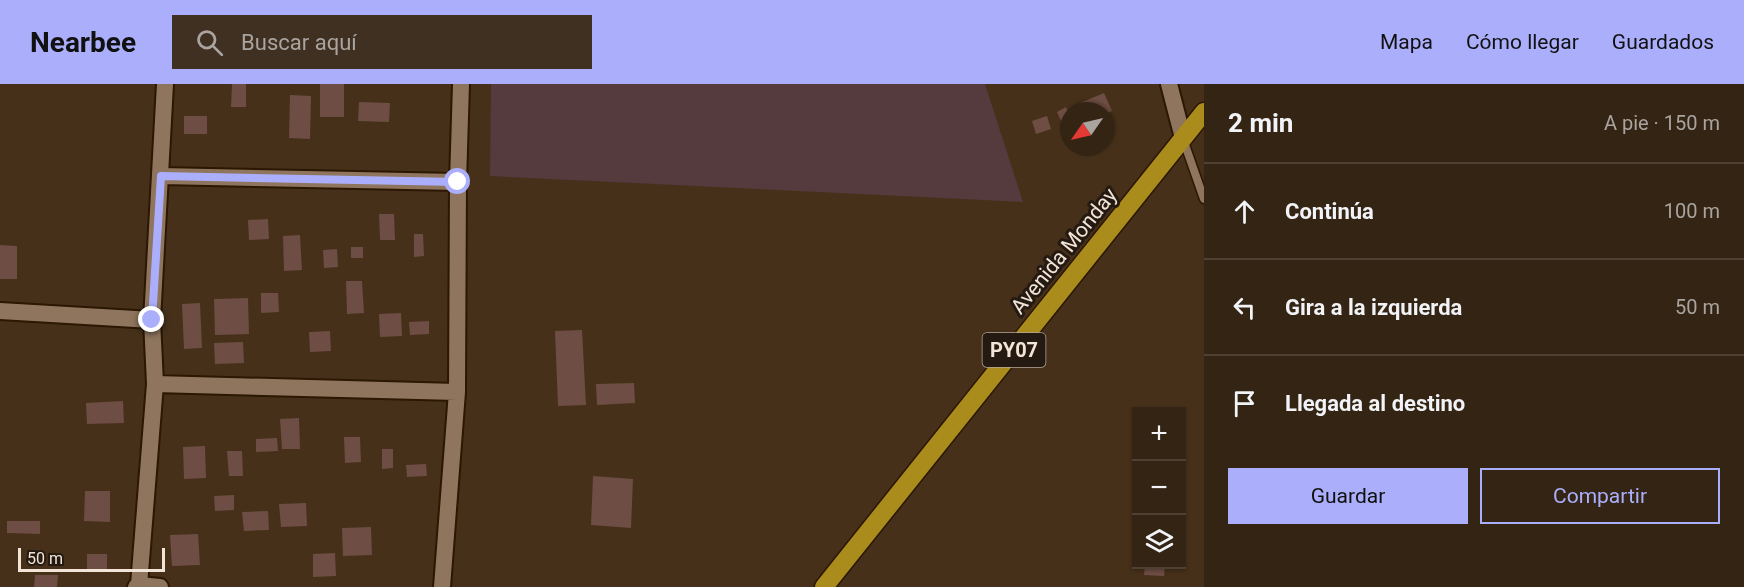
<!DOCTYPE html>
<html lang="es">
<head>
<meta charset="utf-8">
<style>
  :root { --surface:#342414; --page:#3f3022; --text:#f1f3f6; --muted:#a9a4a0; --line:#4e4134; --accent:#abaffb }
  body { margin:0; font-family:Roboto,sans-serif; background:var(--page); color:var(--text) }
  .controls { position:absolute; right:18px; bottom:18px; display:grid; overflow:hidden; border-radius:0px; box-shadow:0 2px 4px #0004 }
  .controls button { width:54px; height:54px; display:grid; place-items:center; padding:0; border:0; border-bottom:2px solid var(--line); background:var(--surface); color:var(--text); font:30px sans-serif }
  .compass { position:absolute; left:1060px; top:18px; width:54px; height:54px; border-radius:50%; background:var(--surface); box-shadow:0 2px 4px #0004; rotate:236deg }
  .scale { position:absolute; left:18px; bottom:15px; width:147px; box-sizing:border-box; padding-left:6px; border:3px solid #f2e4d6; border-top:0; font-size:16px; line-height:21px; white-space:nowrap; color:#f2e4d6; -webkit-text-stroke:4px #241a11; paint-order:stroke }
  .stop { position:absolute; width:18px; height:18px; margin:-14px; border:4px solid #abaffb; border-radius:50%; background:#fff }
  .stop.end { background:#abaffb; border-color:#fff; box-shadow:0 2px 6px #0008 }
  .list { margin:0; padding:0; list-style:none }
  h2 { display:flex; justify-content:space-between; align-items:center; height:78px; margin:0; padding:0 24px; font-size:26px }
  h2 small { font-size:20px; font-weight:400; color:var(--muted) }
  .list li { display:grid; grid-template-columns:39px 1fr auto; gap:18px; align-items:center; box-sizing:border-box; height:96px; padding:0 24px; border-top:2px solid var(--line) }
  .list b { display:block; font-size:22px; white-space:nowrap }
  .list em { font-size:20px; font-style:normal; color:var(--muted) }
  .actions { display:flex; gap:12px; padding:18px 24px }
  .actions a { flex:1; padding:14px 0; border:2px solid var(--accent); border-radius:0px; text-align:center; font-size:21px; color:var(--accent) }
  .actions .main { background:var(--accent); color:#111 }
  .icon { flex:none; width:33px; height:33px; fill:none; stroke:currentColor; stroke-width:2; stroke-linecap:round; stroke-linejoin:round }
  .map { position:relative; flex:none; width:1204px; height:503px; overflow:hidden }
  header { display:flex; align-items:center; gap:36px; box-sizing:border-box; height:84px; padding:0 30px; background:var(--accent); color:#111 }
  header strong { font-size:28px }
  nav { display:flex; gap:33px; margin-inline-start:auto; font-size:21px }
  .search { width:420px; height:54px; background:var(--page); display:flex; align-items:center; gap:15px; box-sizing:border-box; padding:0 21px; border-radius:0px; color:var(--muted); font-size:22px }
  main { display:flex }
  aside { flex:1; background:var(--surface) }
  .map>svg:first-child { display:block }
  .green { fill:#553a3e }
  .building { fill:#6e4d44 }
  .lines { fill:none; stroke-linecap:round; stroke-linejoin:round }
  .service-casing { stroke:#2b1702; stroke-width:11 }
  .minor-casing { stroke:#2b1702; stroke-width:20 }
  .trunk-casing { stroke:#2b1702; stroke-width:21 }
  .service { stroke:#8f755d; stroke-width:8 }
  .minor { stroke:#8f755d; stroke-width:16 }
  .trunk { stroke:#aa8c1c; stroke-width:18 }
  .route { stroke:#abaffb; stroke-width:8 }
  .labels { text-anchor:middle; dominant-baseline:central; stroke-width:6; stroke-linejoin:round; paint-order:stroke }
  .shield { fill:#241a11; stroke:#b4a79b; stroke-width:1.5 }
  .shield-label { font-size:20px; font-weight:bold; fill:#f2e4d6 }
  .street-label { font-size:21px; fill:#f2e4d6; stroke:#241a11 }
</style>
</head>
<body>
<header>
<strong>Nearbee</strong>
<div class="search"><svg class="icon" aria-label="search" viewBox="0 0 24 24"><circle cx="10" cy="10" r="6"/><path d="M15 15l6 6"/></svg>Buscar aquí</div>
<nav><a>Mapa</a><a>Cómo llegar</a><a>Guardados</a></nav>
</header>
<main>
<div class="map">
<svg width="1204" height="503" viewBox="0 0 1204 503">
  <rect width="100%" height="100%" fill="#46301a"/>
  <!-- green -->
  <path class="green" d="M491 0H985L1023 118 490 92Z"/>
  <!-- building -->
  <path class="building" d="M232 0H246V23H231Z
    M320 0H344V33H320Z
    M1104 9 1112 27 1105 30V27H1084L1080 19Z
    M290 11 311 12 310 55 289 54Z
    M359 18 390 19 389 38 358 37Z
    M1066 23 1069 30V41L1064 43 1057 28Z
    M184 32H207V50H184Z
    M1047 32 1051 45 1036 50 1032 37Z
    M379 130H394L395 156H380Z
    M268 135 269 155 249 156 248 136Z
    M414 150H423L424 172 414 173Z
    M300 151 302 186 284 187 283 152Z
    M0 161 17 162V195H0Z
    M351 163H363V174H351Z
    M337 165 338 183 324 184 323 166Z
    M346 197H362L364 229 347 230Z
    M261 209H278L279 228 261 229Z
    M248 214 249 250 215 251 214 215Z
    M200 219 202 264 184 265 182 220Z
    M401 229 402 252 380 253 379 230Z
    M429 237V250L410 251 409 238Z
    M582 246 586 321 558 322 555 247Z
    M330 247 331 267 310 268 309 248Z
    M243 258 244 279 215 280 214 259Z
    M634 299 635 319 597 321 596 300Z
    M123 317 124 339 87 340 86 319Z
    M299 334 300 365H282L280 335Z
    M344 353H360L361 378 345 379Z
    M277 354 278 367 256 368V355Z
    M205 362 206 394 184 395 183 363Z
    M382 365H393V384L382 385Z
    M227 367H242L243 392H229Z
    M426 380 427 392 407 393 406 381Z
    M593 392 633 395 631 444 591 441Z
    M85 407H110V438L84 437Z
    M234 411V426L215 427 214 412Z
    M306 419 307 442 281 443 279 420Z
    M268 427 269 446 244 447 242 428Z
    M7 437H40V450L7 449Z
    M371 443 372 471 343 472 342 444Z
    M198 450 200 481 172 482 170 451Z
    M335 469 336 492 313 493V470Z
    M87 470H107V488H87Z
    M1145 480H1165L1164 492 1144 491Z
    M35 491H58L57 503H34Z"/>
  <g class="lines">
    <defs>
      <path id="service" d="M1183 55 1204 115"/>
      <path id="minor" d="M1169 0 1183 54
        M161 92 458 98
        M0 227 152 236
        M155 300 457 308
        M139 501 155 300 152 236 165 0
        M136 503 139 501 160 503
        M442 503 457 308 458 98 461 0"/>
      <path id="trunk" d="M824 503 1204 28"/>
    </defs>
    <!-- service casing -->
    <use href="#service" class="service-casing"/>
    <!-- minor casing -->
    <use href="#minor" class="minor-casing"/>
    <!-- trunk casing -->
    <use href="#trunk" class="trunk-casing"/>
    <!-- service -->
    <use href="#service" class="service"/>
    <!-- minor -->
    <use href="#minor" class="minor"/>
    <!-- trunk -->
    <use href="#trunk" class="trunk"/>
  </g>
  <g class="lines">
    <!-- route -->
    <path class="route" d="M152 236 161 92 458 98"/>
  </g>
  <g class="labels">
    <!-- shield labels -->
    <rect class="shield" x="982.5" y="249" width="63" height="34" rx="4.5"/>
    <g class="shield-label">
      <text x="1014" y="266">PY07</text>
    </g>
    <!-- street labels -->
    <g class="street-label">
      <text transform="translate(1064 167) rotate(-51)">Avenida Monday</text>
    </g>
  </g>
</svg>
<div class="controls">
<button>+</button>
<button>−</button>
<button><svg class="icon" aria-label="layers" viewBox="0 0 24 24"><path d="M12 4l9 5-9 5-9-5zM3 14l9 5 9-5"/></svg></button>
</div>
<svg class="compass" viewBox="-18 -18 36 36"><path d="M0-13l5 13h-10z" fill="#e53935"/><path d="M0 13l5-13h-10z" fill="#a9a4a0"/></svg>
<div class="scale">50 m</div>
<div class="stop" style="left:458px;top:98px"></div>
<div class="stop end" style="left:152px;top:236px"></div>
</div>
<aside>
<h2>2 min<small>A pie · 150 m</small></h2>
<ul class="list">
<li><svg class="icon" aria-label="ahead" viewBox="0 0 24 24"><path d="M12 20V5M6 11l6-6 6 6"/></svg><div><b>Continúa</b></div><em>100 m</em></li>
<li><svg class="icon" aria-label="left" viewBox="0 0 24 24"><path d="M17 20v-9H6M10 6l-5 5 5 5"/></svg><div><b>Gira a la izquierda</b></div><em>50 m</em></li>
<li><svg class="icon" aria-label="arrive" viewBox="0 0 24 24"><path d="M6 21V4h12l-3 4 3 4H6"/></svg><div><b>Llegada al destino</b></div></li>
</ul>
<div class="actions"><a class="main">Guardar</a><a>Compartir</a></div>
</aside>
</main>
</body>
</html>
